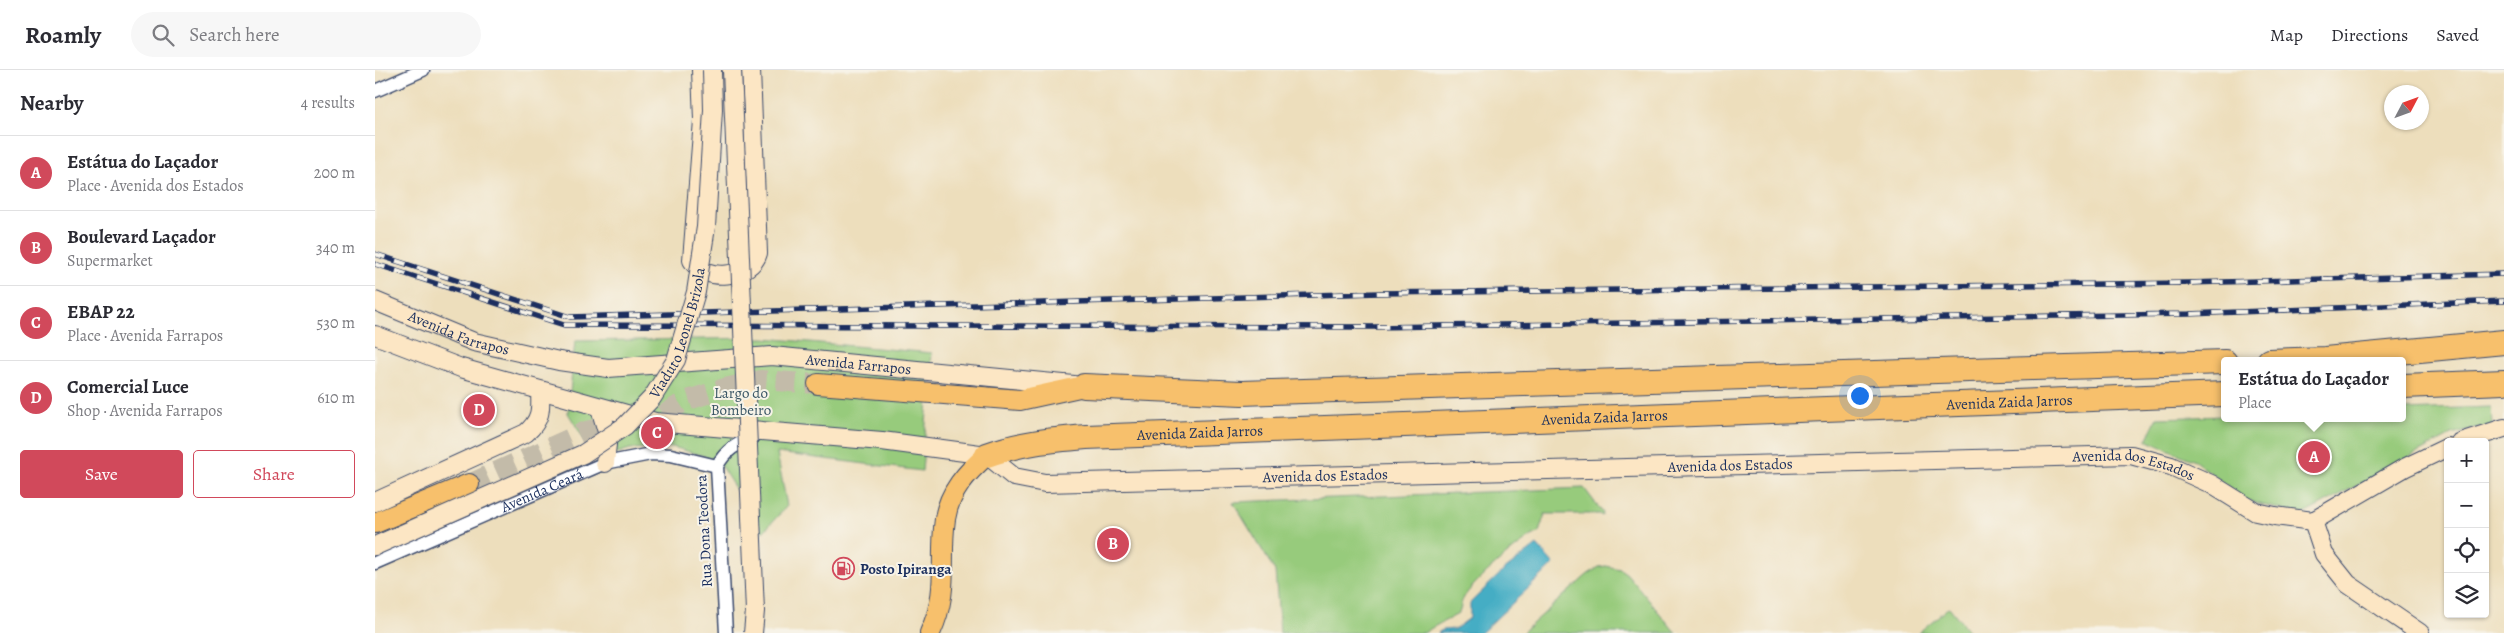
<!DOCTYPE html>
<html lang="en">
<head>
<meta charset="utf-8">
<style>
  :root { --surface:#fff; --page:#f7f7f7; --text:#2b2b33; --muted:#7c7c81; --line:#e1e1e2; --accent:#d1495b }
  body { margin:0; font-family:Alegreya,serif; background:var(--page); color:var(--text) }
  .controls { position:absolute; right:15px; bottom:15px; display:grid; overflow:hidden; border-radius:5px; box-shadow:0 1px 4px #0004 }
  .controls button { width:45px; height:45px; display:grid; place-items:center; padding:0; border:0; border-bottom:1px solid var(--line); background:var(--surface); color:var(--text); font:25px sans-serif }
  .compass { position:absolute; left:2009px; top:15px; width:45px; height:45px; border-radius:50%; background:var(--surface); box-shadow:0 1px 4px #0004; rotate:49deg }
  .you { position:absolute; left:1484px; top:325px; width:18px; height:18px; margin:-12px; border:4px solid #fff; border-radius:50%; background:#1a73e8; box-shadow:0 0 0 8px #1a73e833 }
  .badge { display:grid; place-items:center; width:32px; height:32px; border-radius:50%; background:var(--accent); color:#fff; font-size:16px; font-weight:700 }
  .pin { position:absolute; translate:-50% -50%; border:2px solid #fff; box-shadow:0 1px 5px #0006 }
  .popup { position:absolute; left:1846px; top:287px; width:185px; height:65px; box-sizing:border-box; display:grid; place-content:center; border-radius:5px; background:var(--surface); filter:drop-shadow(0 1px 4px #0005); font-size:16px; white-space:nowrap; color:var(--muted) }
  .popup b { font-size:19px; color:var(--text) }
  .popup::after { content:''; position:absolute; left:50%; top:100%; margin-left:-10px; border:10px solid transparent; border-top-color:var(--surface) }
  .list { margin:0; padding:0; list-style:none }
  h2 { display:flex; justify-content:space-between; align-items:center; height:65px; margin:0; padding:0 20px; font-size:21px }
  h2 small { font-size:16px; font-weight:400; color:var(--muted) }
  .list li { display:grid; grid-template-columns:32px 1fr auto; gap:15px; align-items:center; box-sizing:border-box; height:75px; padding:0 20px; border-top:1px solid var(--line) }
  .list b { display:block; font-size:19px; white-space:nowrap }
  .list p { margin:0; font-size:16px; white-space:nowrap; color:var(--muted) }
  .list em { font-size:16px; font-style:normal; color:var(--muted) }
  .actions { display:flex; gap:10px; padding:15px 20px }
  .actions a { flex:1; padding:11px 0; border:1px solid var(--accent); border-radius:5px; text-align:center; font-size:18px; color:var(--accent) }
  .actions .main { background:var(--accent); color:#fff }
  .icon { flex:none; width:28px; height:28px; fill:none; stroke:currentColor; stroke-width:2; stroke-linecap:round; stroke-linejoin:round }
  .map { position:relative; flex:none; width:2129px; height:563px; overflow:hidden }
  header { display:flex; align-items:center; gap:30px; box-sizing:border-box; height:70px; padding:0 25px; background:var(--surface); border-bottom:1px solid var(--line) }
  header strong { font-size:24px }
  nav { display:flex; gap:28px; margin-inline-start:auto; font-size:18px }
  .search { width:350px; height:45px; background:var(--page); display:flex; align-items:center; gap:12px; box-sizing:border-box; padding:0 18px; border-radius:28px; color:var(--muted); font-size:19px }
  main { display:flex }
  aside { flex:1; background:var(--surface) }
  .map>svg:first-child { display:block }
  .green { fill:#97cb7c; stroke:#597d6d }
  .water { fill:#45adc4; stroke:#306e91 }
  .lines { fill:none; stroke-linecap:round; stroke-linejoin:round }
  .primary-tunnel { stroke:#c3bba9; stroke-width:20; stroke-dasharray:20 10; stroke-linecap:butt }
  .street-casing { stroke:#3a496c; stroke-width:15 }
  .secondary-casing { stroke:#3a496c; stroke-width:20 }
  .primary-casing { stroke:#3a496c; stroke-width:22 }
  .highway-casing { stroke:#3a496c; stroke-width:26 }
  .street { stroke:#fff; stroke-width:12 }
  .secondary { stroke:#fce6c4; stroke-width:18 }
  .primary { stroke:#f7c06c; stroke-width:20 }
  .highway { stroke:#f7c06c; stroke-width:24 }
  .rail-casing { stroke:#1b2f5e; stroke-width:5.5 }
  .rail { stroke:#f7f3e8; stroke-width:4; stroke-dasharray:11; stroke-linecap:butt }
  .secondary-bridge-casing { stroke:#3a496c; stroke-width:20; stroke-linecap:butt }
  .secondary-bridge { stroke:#fce6c4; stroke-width:18 }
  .labels { text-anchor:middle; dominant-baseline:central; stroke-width:4; stroke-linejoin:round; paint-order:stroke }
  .street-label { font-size:15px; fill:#1b2f5e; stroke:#f7f3e8 }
  .park-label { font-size:15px; fill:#3a5666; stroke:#f7f3e8 }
  .poi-label { font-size:15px; font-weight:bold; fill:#1b2f5e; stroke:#f7f3e8; text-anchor:start }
</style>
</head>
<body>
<header>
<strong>Roamly</strong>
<div class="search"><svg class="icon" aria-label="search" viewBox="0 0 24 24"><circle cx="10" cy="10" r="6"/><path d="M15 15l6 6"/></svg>Search here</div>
<nav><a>Map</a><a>Directions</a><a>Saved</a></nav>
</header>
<main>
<aside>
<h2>Nearby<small>4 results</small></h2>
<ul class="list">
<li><span class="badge">A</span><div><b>Estátua do Laçador</b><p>Place · Avenida dos Estados</p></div><em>200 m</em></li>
<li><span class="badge">B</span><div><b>Boulevard Laçador</b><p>Supermarket</p></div><em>340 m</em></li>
<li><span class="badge">C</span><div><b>EBAP 22</b><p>Place · Avenida Farrapos</p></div><em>530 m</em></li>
<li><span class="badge">D</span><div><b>Comercial Luce</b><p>Shop · Avenida Farrapos</p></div><em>610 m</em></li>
</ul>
<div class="actions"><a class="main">Save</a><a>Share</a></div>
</aside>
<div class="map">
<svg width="2129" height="563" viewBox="0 0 2129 563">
  <rect width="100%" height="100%" fill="#f7f3e8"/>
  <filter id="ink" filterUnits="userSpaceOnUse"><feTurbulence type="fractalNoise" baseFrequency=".02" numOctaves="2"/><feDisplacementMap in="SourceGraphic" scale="10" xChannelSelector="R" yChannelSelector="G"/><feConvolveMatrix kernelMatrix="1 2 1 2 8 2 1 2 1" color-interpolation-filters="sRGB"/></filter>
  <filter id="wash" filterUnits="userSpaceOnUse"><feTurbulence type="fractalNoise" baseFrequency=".0096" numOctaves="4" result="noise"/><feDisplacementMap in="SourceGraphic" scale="20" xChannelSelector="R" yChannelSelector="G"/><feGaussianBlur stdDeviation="1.12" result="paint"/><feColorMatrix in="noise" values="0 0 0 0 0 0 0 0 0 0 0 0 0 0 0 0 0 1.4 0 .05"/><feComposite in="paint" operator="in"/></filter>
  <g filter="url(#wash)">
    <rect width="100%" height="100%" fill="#eddebc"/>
    <!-- green -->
    <path class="green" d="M389 268 557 283 547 401 402 383 412 436 388 462 342 390 298 377 255 379 222 390 193 343 200 271Z
      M2116 337 2117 355 2076 365 1927 445 1872 431 1820 391 1771 370 1782 348 1850 346V348H2028V340Z
      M1209 418 1228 443 1227 446 1224 444H1170L1164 462C1147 470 1097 512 1088 529 1085 534 1087 539 1083 544 1071 551 1060 555 1049 563H905L900 501 858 432Z
      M1231 496 1245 499 1252 504 1301 563H1147L1212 505 1224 497Z
      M1574 537 1595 563H1543Z"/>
    <!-- water -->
    <path class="water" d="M1162 475 1179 494 1106 563H1063L1067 560 1080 559 1095 548V533L1128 501Z"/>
  </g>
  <g filter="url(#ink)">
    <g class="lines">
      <!-- primary-tunnel -->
      <path class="primary-tunnel" d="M94 414 211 361 233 356 260 358 273 355 310 331 350 318 386 310 443 314"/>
      <defs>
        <g id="street">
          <path d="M0 21 48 0"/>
          <path id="s1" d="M0 493 230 393 276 384 296 385 342 396"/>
          <path d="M351 563 342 396C351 380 361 374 378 368"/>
        </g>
        <g id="secondary">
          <path d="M326 0 328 50 317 190C329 213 376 208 383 183L376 0"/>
          <path id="s2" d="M0 231 99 272 184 291 233 298 397 286 699 315"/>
          <path id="s3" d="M0 265 86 298 280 352 507 371 612 385 639 407 670 413 1756 385 1796 396 1836 414 1881 442 1900 446 1938 451 2029 398 2073 377"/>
          <path d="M225 338 233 365 230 393"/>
          <path d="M2085 372 2129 358"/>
          <path d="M0 432 151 363C166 350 166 340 165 322"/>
          <path d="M1938 451 1949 484 1973 514 2045 563"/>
        </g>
        <path id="primary" d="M443 314 645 330 709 316
          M0 453 94 414
          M555 563C575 520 564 491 570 449 574 422 592 402 612 385"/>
        <g id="highway">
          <path d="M1894 291 1950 289 2129 272"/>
          <path d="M709 316 867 323 1850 292"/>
          <path d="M2028 316 2129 312"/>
          <path id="s4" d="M612 385C644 373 676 370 711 367L1850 324"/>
        </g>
      </defs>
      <!-- street casing -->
      <use href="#street" class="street-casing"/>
      <!-- secondary casing -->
      <use href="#secondary" class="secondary-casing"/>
      <!-- primary casing -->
      <use href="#primary" class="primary-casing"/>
      <!-- highway casing -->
      <use href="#highway" class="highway-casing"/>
      <!-- street -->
      <use href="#street" class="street"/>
      <!-- secondary -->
      <use href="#secondary" class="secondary"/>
      <!-- primary -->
      <use href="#primary" class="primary"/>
      <!-- highway -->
      <use href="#highway" class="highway"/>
      <defs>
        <path id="rail" d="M0 184 195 247 1004 223 1812 213 2129 204
          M0 194 189 255 1000 257 1814 244 2129 231"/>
      </defs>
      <!-- rail casing -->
      <use href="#rail" class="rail-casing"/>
      <!-- rail -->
      <use href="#rail" class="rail"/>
      <defs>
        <g id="secondary-bridge">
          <path d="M357 0 380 541 378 563"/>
          <path id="s5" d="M0 476 208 384 250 356 277 328 301 290 321 222 331 157 338 40 337 0"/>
        </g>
      </defs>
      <!-- secondary-bridge casing -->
      <use href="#secondary-bridge" class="secondary-bridge-casing"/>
      <!-- secondary-bridge -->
      <use href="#secondary-bridge" class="secondary-bridge"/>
    </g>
  </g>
  <!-- icons -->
  <defs>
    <symbol id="fuel-ring" viewBox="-11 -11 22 22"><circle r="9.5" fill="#f7f3e8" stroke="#d1495b" stroke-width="1.5"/><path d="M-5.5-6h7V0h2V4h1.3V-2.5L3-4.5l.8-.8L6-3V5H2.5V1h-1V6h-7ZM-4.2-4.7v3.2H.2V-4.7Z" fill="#d1495b"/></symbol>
  </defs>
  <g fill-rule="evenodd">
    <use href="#fuel-ring" x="456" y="486" width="25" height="25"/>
  </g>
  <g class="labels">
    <!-- street labels -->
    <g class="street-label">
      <text stroke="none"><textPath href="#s5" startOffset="388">Viaduto Leonel Brizola</textPath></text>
      <text stroke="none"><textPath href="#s2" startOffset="90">Avenida Farrapos</textPath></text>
      <text stroke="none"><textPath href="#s2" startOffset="495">Avenida Farrapos</textPath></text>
      <text stroke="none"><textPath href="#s4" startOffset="1025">Avenida Zaida Jarros</textPath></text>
      <text stroke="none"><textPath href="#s4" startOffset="620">Avenida Zaida Jarros</textPath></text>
      <text stroke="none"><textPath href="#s4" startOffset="215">Avenida Zaida Jarros</textPath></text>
      <text stroke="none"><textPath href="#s3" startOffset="1379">Avenida dos Estados</textPath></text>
      <text stroke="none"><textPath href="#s3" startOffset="1784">Avenida dos Estados</textPath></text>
      <text stroke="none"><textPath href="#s3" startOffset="974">Avenida dos Estados</textPath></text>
      <text stroke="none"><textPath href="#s1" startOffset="182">Avenida Ceará</textPath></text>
      <text transform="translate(329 461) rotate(-93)">Rua Dona Teodora</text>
    </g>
    <!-- park labels -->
    <g class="park-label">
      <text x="366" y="323">Largo do<tspan x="366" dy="17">Bombeiro</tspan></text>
    </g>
    <!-- poi labels -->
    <g class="poi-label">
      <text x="485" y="499">Posto Ipiranga</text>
    </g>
  </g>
</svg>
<div class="controls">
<button>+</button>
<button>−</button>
<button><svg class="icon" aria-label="locate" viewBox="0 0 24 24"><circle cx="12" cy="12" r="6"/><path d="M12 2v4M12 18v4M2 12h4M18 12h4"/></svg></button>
<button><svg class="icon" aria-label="layers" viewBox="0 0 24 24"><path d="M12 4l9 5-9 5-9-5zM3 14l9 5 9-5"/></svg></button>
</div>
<svg class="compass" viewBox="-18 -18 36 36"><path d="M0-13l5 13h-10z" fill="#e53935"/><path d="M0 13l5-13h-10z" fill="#7c7c81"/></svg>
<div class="you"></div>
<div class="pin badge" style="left:1939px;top:387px">A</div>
<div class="popup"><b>Estátua do Laçador</b>Place</div>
<div class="pin badge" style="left:738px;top:474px">B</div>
<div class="pin badge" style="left:282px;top:363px">C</div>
<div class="pin badge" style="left:104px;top:340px">D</div>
</div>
</main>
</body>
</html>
